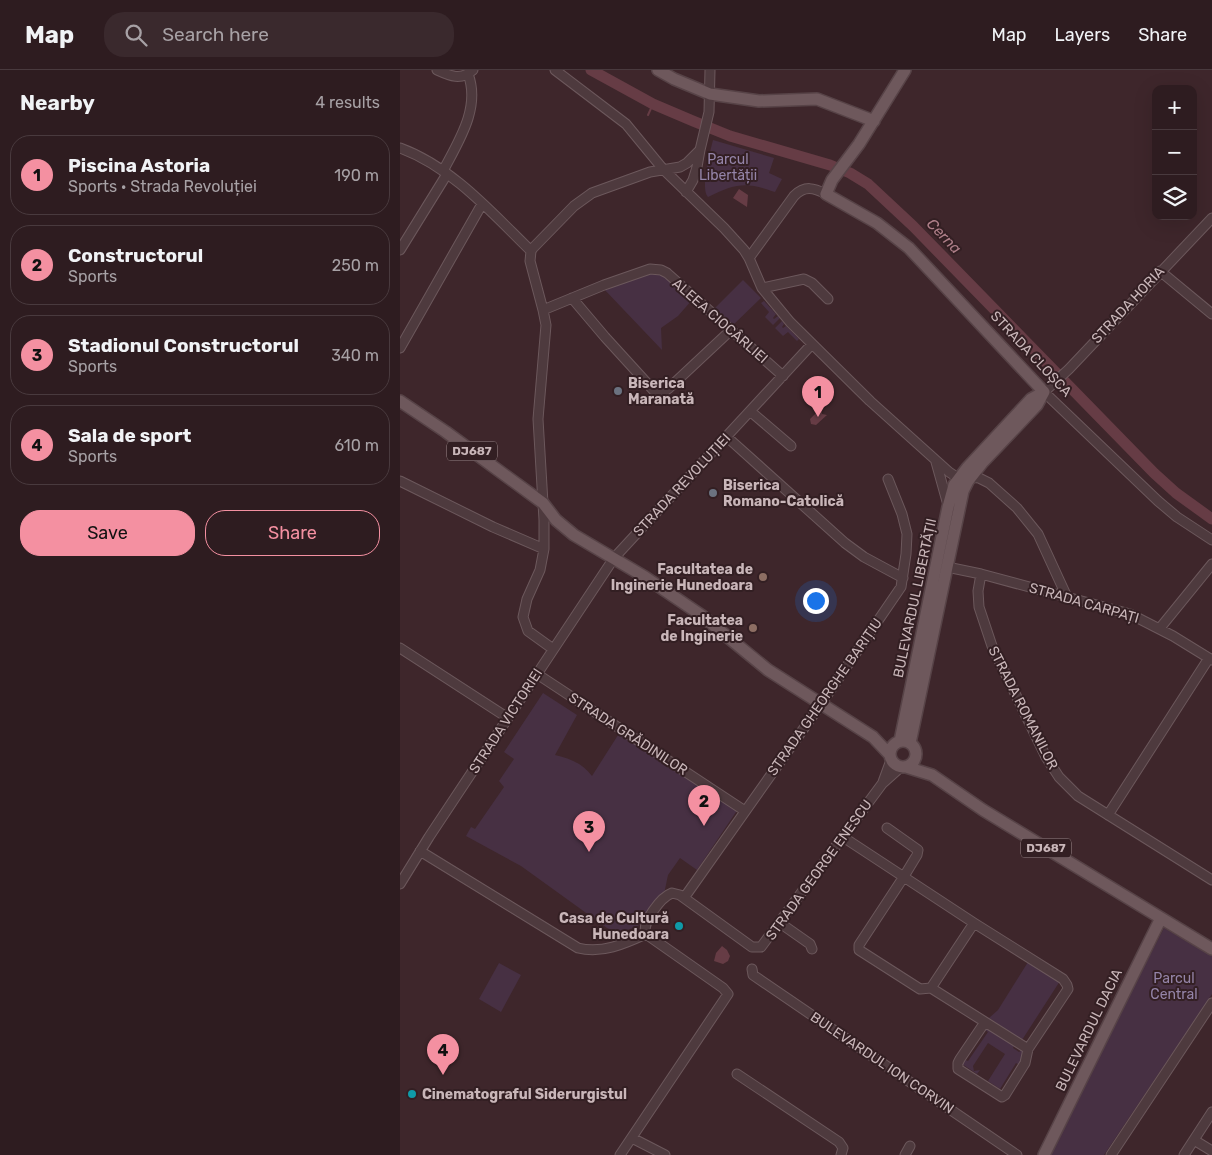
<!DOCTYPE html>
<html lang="en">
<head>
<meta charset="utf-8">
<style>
  :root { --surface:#2e1c20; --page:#3a292d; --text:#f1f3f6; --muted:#a7a1a5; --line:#493a3e; --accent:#f490a1 }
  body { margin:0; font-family:Rubik,sans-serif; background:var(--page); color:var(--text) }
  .controls { position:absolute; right:15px; top:15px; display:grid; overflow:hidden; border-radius:10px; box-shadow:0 5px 20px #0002 }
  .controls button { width:45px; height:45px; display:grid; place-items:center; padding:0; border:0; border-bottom:1px solid var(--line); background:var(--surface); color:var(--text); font:25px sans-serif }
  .you { position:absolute; left:415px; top:530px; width:18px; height:18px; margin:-12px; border:4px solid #fff; border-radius:50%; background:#1a73e8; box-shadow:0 0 0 8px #1a73e833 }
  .badge { display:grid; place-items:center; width:32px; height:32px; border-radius:50%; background:var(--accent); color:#111; font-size:16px; font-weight:700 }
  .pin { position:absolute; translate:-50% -41px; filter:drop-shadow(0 1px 2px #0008) }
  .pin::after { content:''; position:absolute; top:26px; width:18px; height:15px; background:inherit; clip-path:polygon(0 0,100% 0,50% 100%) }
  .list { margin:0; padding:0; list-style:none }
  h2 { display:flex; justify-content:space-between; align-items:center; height:65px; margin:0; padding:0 20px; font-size:21px }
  h2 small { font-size:16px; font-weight:400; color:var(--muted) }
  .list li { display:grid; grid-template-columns:32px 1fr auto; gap:15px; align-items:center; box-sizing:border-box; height:80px; margin:0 10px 10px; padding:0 10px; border:1px solid var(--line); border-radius:20px }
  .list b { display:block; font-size:19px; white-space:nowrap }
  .list p { margin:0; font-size:16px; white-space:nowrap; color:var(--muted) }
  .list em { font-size:16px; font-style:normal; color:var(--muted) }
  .actions { display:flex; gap:10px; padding:15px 20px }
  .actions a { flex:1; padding:11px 0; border:1px solid var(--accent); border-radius:20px; text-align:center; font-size:18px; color:var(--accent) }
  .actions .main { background:var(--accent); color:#111 }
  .icon { flex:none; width:28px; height:28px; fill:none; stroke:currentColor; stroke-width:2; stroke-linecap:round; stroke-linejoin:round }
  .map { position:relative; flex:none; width:812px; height:1085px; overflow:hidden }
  header { display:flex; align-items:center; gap:30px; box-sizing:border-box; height:70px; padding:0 25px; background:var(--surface); border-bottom:1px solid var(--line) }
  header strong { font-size:24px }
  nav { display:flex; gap:28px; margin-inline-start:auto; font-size:18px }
  .search { width:350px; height:45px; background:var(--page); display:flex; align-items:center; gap:12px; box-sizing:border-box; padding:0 18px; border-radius:20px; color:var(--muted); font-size:19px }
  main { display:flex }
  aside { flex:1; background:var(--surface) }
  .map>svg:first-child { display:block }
  .green { fill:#473043 }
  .water { fill:#663c45 }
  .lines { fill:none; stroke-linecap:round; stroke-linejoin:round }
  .stream { stroke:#663c45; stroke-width:2 }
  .river { stroke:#663c45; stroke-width:11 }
  .minor-casing { stroke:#6c585c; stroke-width:11 }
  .major-casing { stroke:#574347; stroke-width:14 }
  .minor { stroke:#4e3a3e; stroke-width:9 }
  .major { stroke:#6e585c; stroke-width:11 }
  .worship-dot { fill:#6b7280; stroke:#331f23; stroke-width:2 }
  .education-dot { fill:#8d6e63; stroke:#331f23; stroke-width:2 }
  .culture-dot { fill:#0f9aa8; stroke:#331f23; stroke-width:2 }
  .labels { text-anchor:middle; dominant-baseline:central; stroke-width:4; stroke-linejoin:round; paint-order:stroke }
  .shield { fill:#331f23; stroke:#9c898c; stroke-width:1 }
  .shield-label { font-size:12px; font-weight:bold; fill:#c9b6b9 }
  .park-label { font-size:14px; fill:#9484a8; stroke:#331f23 }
  .street-label { font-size:14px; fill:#c9b6b9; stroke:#331f23 }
  .poi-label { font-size:14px; font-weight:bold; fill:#c9b6b9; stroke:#331f23; text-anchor:start }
  .water-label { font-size:15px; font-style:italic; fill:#af7f89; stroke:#331f23 }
</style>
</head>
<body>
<header>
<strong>Map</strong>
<div class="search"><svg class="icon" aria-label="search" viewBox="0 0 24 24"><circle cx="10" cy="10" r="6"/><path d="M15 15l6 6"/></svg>Search here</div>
<nav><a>Map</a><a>Layers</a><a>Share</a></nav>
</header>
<main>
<aside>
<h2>Nearby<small>4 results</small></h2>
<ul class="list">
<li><span class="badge">1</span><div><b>Piscina Astoria</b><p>Sports · Strada Revoluției</p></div><em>190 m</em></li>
<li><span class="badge">2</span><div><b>Constructorul</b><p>Sports</p></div><em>250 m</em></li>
<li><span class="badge">3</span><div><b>Stadionul Constructorul</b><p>Sports</p></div><em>340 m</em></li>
<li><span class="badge">4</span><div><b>Sala de sport</b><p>Sports</p></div><em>610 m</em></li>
</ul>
<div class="actions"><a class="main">Save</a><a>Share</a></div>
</aside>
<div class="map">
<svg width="812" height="1085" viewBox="0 0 812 1085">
  <rect width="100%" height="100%" fill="#3e262b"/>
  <!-- green -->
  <path class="green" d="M313 70 374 88 369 103 382 109 375 122C346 112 337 113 308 127 300 119 310 82 313 70Z
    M254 203 265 207 292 230 278 246 261 258 262 280 203 218 247 204Z
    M343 210 361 228 331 257 314 239Z
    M364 231 376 244 373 248 374 249 378 246 380 248 373 255 365 247 369 242 361 233Z
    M382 251 384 254 382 257 383 258 386 256 399 269 397 271 388 262 383 266 375 258Z
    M143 623 177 645 155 685C171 689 182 693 192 706L220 662 338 739 297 800 280 788 268 805 264 824 242 853 236 857 218 863 207 858 121 796 66 766 71 757 75 759 104 717 99 711 114 689 104 682Z
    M764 858 812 886V924L704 1085H647Z
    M628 892 660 911 622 970 589 948 598 940Z
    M99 893 121 905 101 942 79 929Z
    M587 957 614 975 613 978 619 982 622 980 624 983 621 996 616 993 600 1019 588 1011 605 984 588 973 573 996 574 1001 580 1000 577 1004 562 994 563 989 568 991 588 962 584 959Z"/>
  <!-- water -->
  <path class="water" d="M339 119 348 125 347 137 333 128Z
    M421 338 422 344 427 345 416 355 411 354 410 349Z
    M322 876 327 880 330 886 328 891 323 894 314 891 316 883Z"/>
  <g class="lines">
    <!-- stream -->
    <path class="stream" d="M248 45 253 34"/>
    <!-- river -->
    <path class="river" d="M191 0 253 34 293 51 330 66 430 95 450 103 468 114 513 156 754 403 776 423 812 449"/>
    <defs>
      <path id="minor" d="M37 0C50 6 61 11 73 0
        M155 0 226 54 263 99 324 158 344 180 349 188 362 218 390 252 470 331 549 402 555 406 579 408 589 413 617 438 638 464 667 527
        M0 78C52 97 92 143 131 181
        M43 101C58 72 81 38 68 4
        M286 122 293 110 297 97 300 80 309 42 310 0
        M812 148 669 299 644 322 758 431 777 447 812 470
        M0 180 47 104
        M349 188 394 126C405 115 414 118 426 124
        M760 201 812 244
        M362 218 404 209 412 213 428 229
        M172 228 205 267 256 323H262L269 318 331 260
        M143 240 204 215 250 199 261 200 267 203 383 306
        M0 278 82 134
        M350 341 391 376
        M327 367 445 473 464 487 503 508
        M536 392 548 435
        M0 411 93 457 144 479
        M547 497 581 504 730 544 773 566 812 590
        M581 504 578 521 579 537 592 576 646 687 659 707 678 726 812 810
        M760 558 812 494
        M0 578 108 648
        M153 579 128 561 123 547 127 529 140 500 144 479V450L138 349 146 255 143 240 130 191 131 181 133 178 174 136 192 123 250 102 280 97 287 93 300 80
        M137 604 345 741
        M483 712 491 690
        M708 745 809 588
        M487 758 518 780 517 785 503 808
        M443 767 574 853 663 909 667 915 668 919 628 979 625 993 605 1025 602 1027 558 999V993L560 989 585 952 531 918
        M20 781 178 878C202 884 224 874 246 864
        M503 808 459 875V880L520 919 531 918 574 853
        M0 814 29 767 214 488 412 274
        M284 828 421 634 501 517 506 484 507 464 502 444 488 409
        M380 853 410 874 412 879
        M352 899 353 905 617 1085
        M585 952 628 979
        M337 1004 439 1072 443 1078 441 1085
        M232 1068 265 1085
        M794 1070 812 1081
        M220 1085 328 924 323 918 246 864C241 853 261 827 272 823L280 825 352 877H361L482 714 501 697
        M505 1085 510 1076
        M711 1085 812 933
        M784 1085 812 1042"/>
      <path id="major" d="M258 0 274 9 310 24 359 31 417 29 474 51
        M505 0 459 74 432 110 426 124 477 153 509 178 644 322
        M0 331 46 362 143 433 156 450 174 465 245 507 301 545 368 600 473 667 490 685
        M490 684a13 13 0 1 1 26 0a13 13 0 1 1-26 0Z
        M500 671 548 437 554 415 567 398 631 329 644 322
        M510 673 563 421 568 411 582 393 637 335 644 322
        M506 697 532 705 583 740 812 879
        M644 1085 761 848"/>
    </defs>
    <!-- minor casing -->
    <use href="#minor" class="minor-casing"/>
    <!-- major casing -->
    <use href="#major" class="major-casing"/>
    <!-- minor -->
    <use href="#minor" class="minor"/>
    <!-- major -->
    <use href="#major" class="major"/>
  </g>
  <!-- markers -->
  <g class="worship-dot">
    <circle cx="218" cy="321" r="5"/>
    <circle cx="313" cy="423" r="5"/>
  </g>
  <g class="education-dot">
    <circle cx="363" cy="507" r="5"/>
    <circle cx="353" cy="558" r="5"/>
  </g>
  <g class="culture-dot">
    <circle cx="279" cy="856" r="5"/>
    <circle cx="12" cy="1024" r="5"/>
  </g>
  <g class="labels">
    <!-- shield labels -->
    <g class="shield">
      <rect x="47" y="371.5" width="50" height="19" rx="4"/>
      <rect x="621" y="768.5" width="50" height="19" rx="4"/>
    </g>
    <g class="shield-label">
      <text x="72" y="381">DJ687</text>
      <text x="646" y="778">DJ687</text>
    </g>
    <!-- park labels -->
    <g class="park-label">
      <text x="328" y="89">Parcul<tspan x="328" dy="16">Libertății</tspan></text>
      <text x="774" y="908">Parcul<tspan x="774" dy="16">Central</tspan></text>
    </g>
    <!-- street labels -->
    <g class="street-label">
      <text transform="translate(728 235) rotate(-47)">STRADA HORIA</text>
      <text transform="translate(320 251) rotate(41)">ALEEA CIOCÂRLIEI</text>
      <text transform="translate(631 284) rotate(47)">STRADA CLOȘCA</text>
      <text transform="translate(282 415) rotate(-47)">STRADA REVOLUȚIEI</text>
      <text transform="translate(515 528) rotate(-78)">BULEVARDUL LIBERTĂȚII</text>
      <text transform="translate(684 533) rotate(16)">STRADA CARPAȚI</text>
      <text transform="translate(425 627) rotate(-55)">STRADA GHEORGHE BARIȚIU</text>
      <text transform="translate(623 638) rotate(63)">STRADA ROMANILOR</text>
      <text transform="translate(106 651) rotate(-57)">STRADA VICTORIEI</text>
      <text transform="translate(228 664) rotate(33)">STRADA GRĂDINILOR</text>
      <text transform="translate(419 800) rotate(-54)">STRADA GEORGE ENESCU</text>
      <text transform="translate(689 960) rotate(-64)">BULEVARDUL DACIA</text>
      <text transform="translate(482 993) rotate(34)">BULEVARDUL ION CORVIN</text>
    </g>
    <!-- poi labels -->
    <g class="poi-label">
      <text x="228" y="313">Biserica<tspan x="228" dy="16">Maranată</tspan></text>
      <text x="323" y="415">Biserica<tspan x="323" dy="16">Romano-Catolică</tspan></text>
      <text x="353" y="499" text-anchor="end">Facultatea de<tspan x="353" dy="16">Inginerie Hunedoara</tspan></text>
      <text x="343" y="550" text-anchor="end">Facultatea<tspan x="343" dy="16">de Inginerie</tspan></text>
      <text x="269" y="848" text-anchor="end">Casa de Cultură<tspan x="269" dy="16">Hunedoara</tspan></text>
      <text x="22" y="1024">Cinematograful Siderurgistul</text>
    </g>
    <!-- water labels -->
    <g class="water-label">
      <text transform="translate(544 166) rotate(46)">Cerna</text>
    </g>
  </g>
</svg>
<div class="controls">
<button>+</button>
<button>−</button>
<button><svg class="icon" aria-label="layers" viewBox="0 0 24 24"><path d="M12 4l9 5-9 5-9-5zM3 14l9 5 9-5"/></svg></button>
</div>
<div class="you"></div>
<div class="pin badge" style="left:418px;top:347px">1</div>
<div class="pin badge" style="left:304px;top:756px">2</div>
<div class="pin badge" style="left:189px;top:782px">3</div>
<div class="pin badge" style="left:43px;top:1005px">4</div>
</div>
</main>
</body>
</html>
